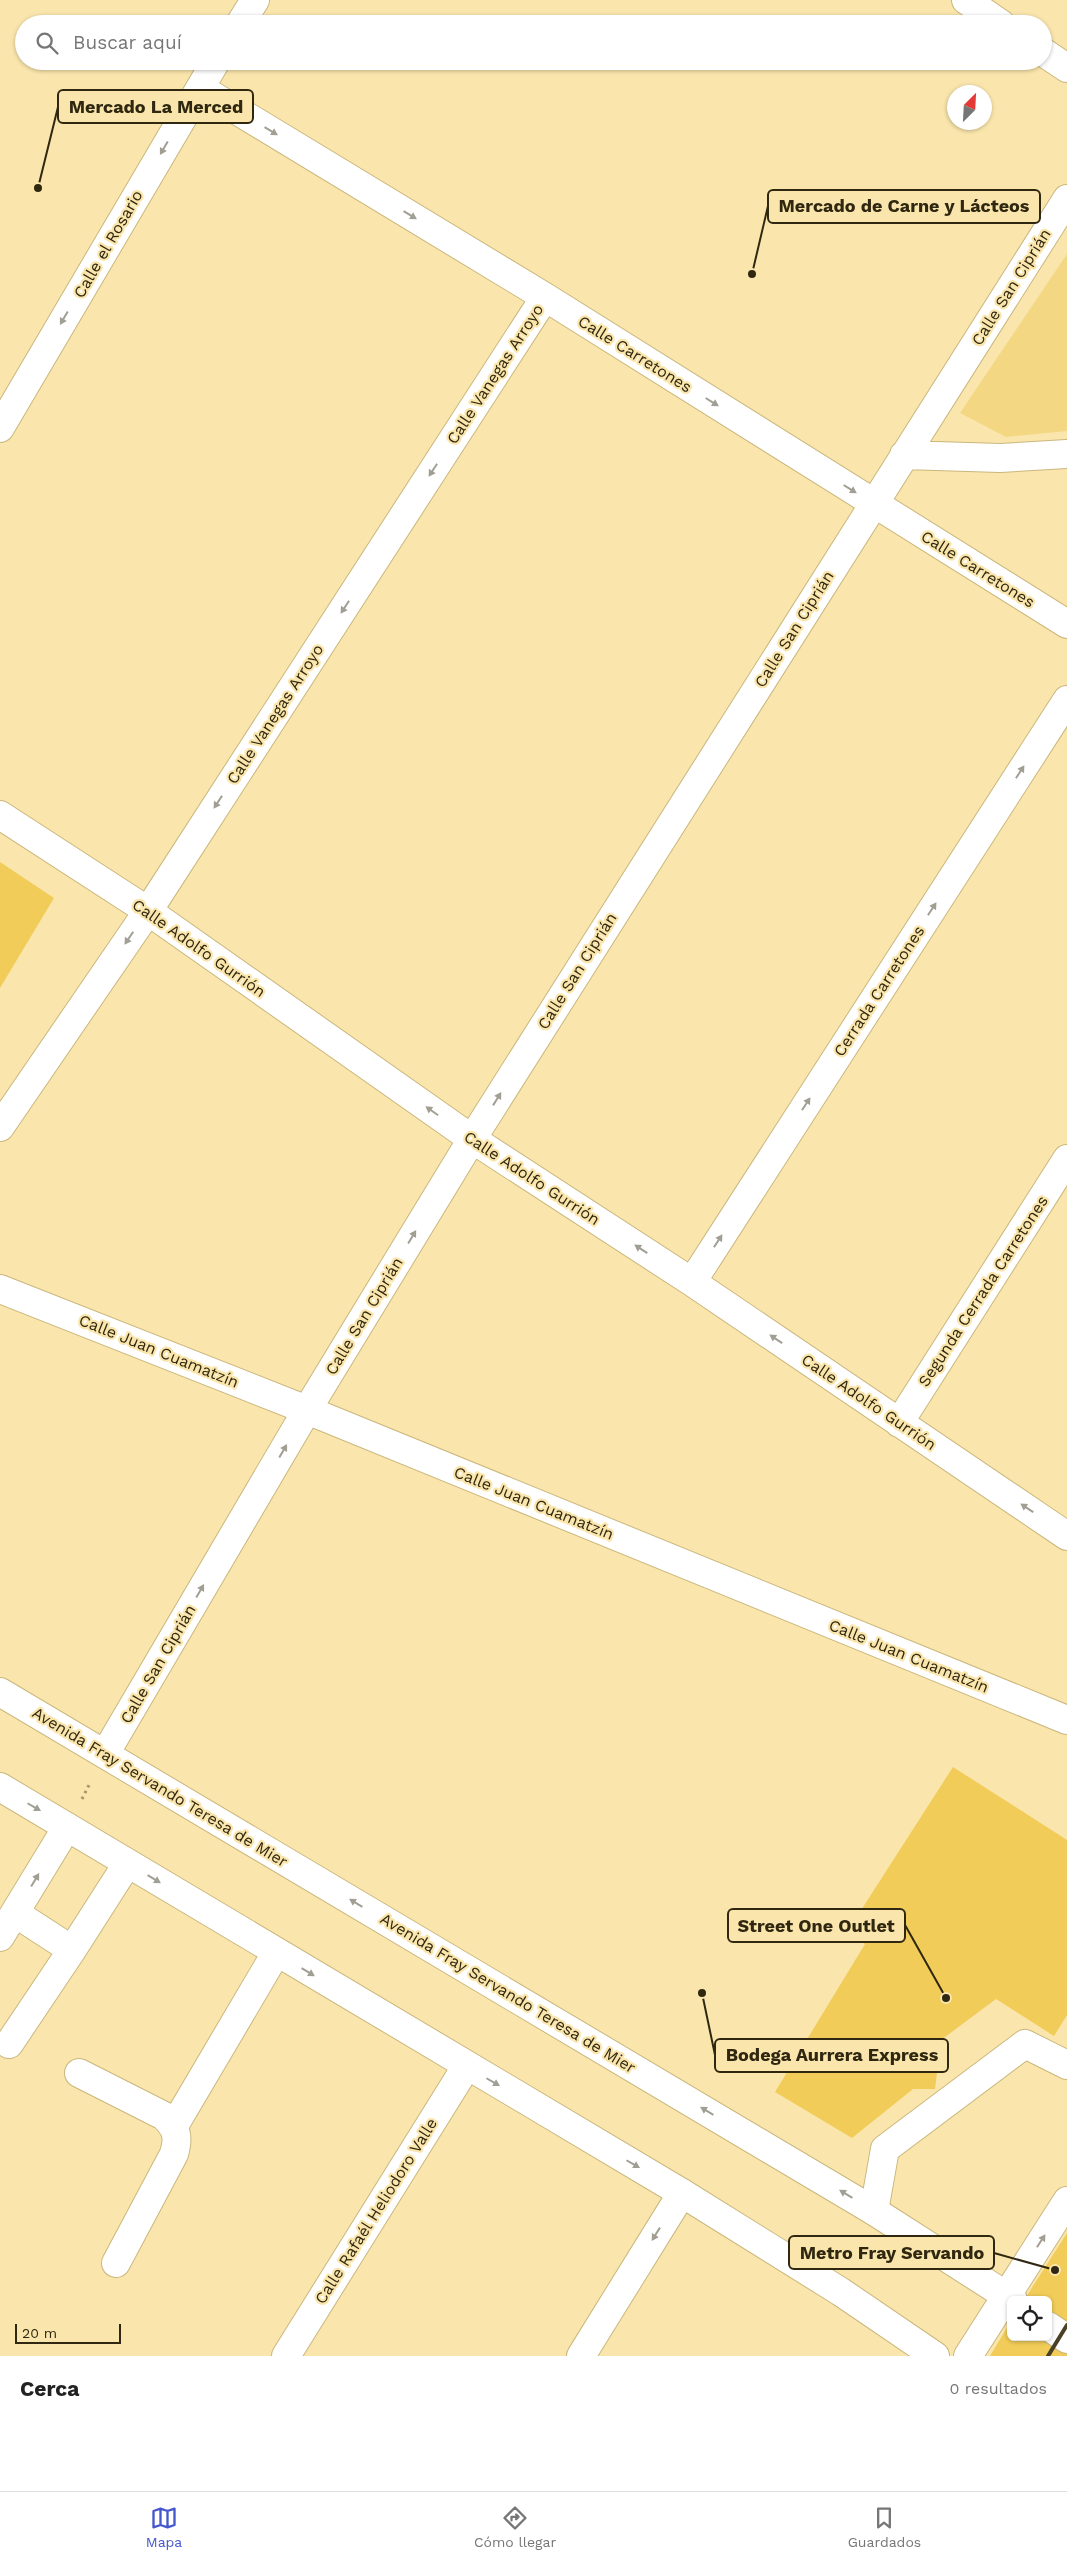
<!DOCTYPE html>
<html lang="es">
<head>
<meta charset="utf-8">
<style>
  :root { --surface:#fff; --page:#f6f6f6; --text:#222; --muted:#767676; --line:#e0e0e0; --accent:#4457cb }
  body { margin:0; font-family:"Work Sans",sans-serif; background:var(--page); color:var(--text) }
  .controls { position:absolute; right:15px; bottom:15px; display:grid; overflow:hidden; border-radius:8px; box-shadow:0 1px 4px #0004 }
  .controls button { width:45px; height:45px; display:grid; place-items:center; padding:0; border:0; border-bottom:1px solid var(--line); background:var(--surface); color:var(--text); font:25px sans-serif }
  .compass { position:absolute; left:947px; top:85px; width:45px; height:45px; border-radius:50%; background:var(--surface); box-shadow:0 1px 4px #0004; rotate:24deg }
  .scale { position:absolute; left:15px; bottom:12px; width:106px; box-sizing:border-box; padding-left:5px; border:2px solid #2f2710; border-top:0; font-size:14px; line-height:18px; white-space:nowrap; color:#2f2710; -webkit-text-stroke:4px #fae6ac; paint-order:stroke }
  .list { margin:0; padding:0; list-style:none }
  h2 { display:flex; justify-content:space-between; align-items:center; height:65px; margin:0; padding:0 20px; font-size:21px }
  h2 small { font-size:16px; font-weight:400; color:var(--muted) }
  .icon { flex:none; width:28px; height:28px; fill:none; stroke:currentColor; stroke-width:2; stroke-linecap:round; stroke-linejoin:round }
  .map { position:relative; flex:none; width:1067px; height:2356px; overflow:hidden }
  .search { position:absolute; background:var(--surface); box-shadow:0 1px 4px #0004; left:15px; right:15px; top:15px; height:55px; display:flex; align-items:center; gap:12px; box-sizing:border-box; padding:0 18px; border-radius:28px; color:var(--muted); font-size:19px }
  .sheet { height:135px; background:var(--surface) }
  nav { display:flex; justify-content:space-around; align-items:center; box-sizing:border-box; height:70px; border-top:1px solid var(--line); background:var(--surface); font-size:14px; color:var(--muted) }
  nav a { display:grid; justify-items:center; gap:2px }
  nav .on { color:var(--accent) }
  .map>svg:first-child { display:block }
  .green { fill:#f3d782 }
  .building { fill:#f1cc58 }
  .lines { fill:none; stroke-linecap:round; stroke-linejoin:round }
  .minor-casing { stroke:#cab77d; stroke-width:30 }
  .major-casing { stroke:#cab77d; stroke-width:30 }
  .path { stroke:#a5966b; stroke-width:3; stroke-dasharray:2.5 4; stroke-linecap:butt }
  .minor { stroke:#fff; stroke-width:28 }
  .major { stroke:#fff; stroke-width:28 }
  .rail { stroke:#4a4024; stroke-width:4 }
  .oneway { fill:#a19e93 }
  .labels { text-anchor:middle; dominant-baseline:central; stroke-width:4.5; stroke-linejoin:round; paint-order:stroke }
  .street-label { font-size:16px; fill:#2f2710; stroke:#fae6ac }
  .leader { fill:none; stroke:#2f2710; stroke-width:2 }
  .callout-dot { fill:#2f2710; stroke:#fae6ac; stroke-width:2 }
  .callout { fill:#fae6ac; stroke:#2f2710; stroke-width:2 }
  .callout-label { font-size:18px; text-anchor:middle; font-weight:bold; fill:#2f2710 }
</style>
</head>
<body>
<div class="map">
<svg width="1067" height="2356" viewBox="0 0 1067 2356">
  <rect width="100%" height="100%" fill="#fae6ac"/>
  <!-- green -->
  <path class="green" d="M1067 254V431L1006 437 960 413Z"/>
  <!-- building -->
  <path class="building" d="M0 862 54 898 0 988Z
    M953 1767 1067 1840V2015L1054 2036 996 1999 941 2040 935 2089H913L852 2138 775 2092 865 1944 847 1932Z
    M1067 2233V2356H990L1011 2321V2337H1048V2300H1024Z"/>
  <g class="lines">
    <defs>
      <path id="minor" d="M966 0 1001 24
        M240 24 255 0
        M1043 52 1067 68
        M200 88 545 297 1067 624
        M0 428 216 61
        M904 455 1000 458 1067 454
        M0 815 148 911 472 1139 692 1282 1067 1536
        M0 1127 148 911 545 297
        M692 1282 1067 700
        M0 1289 307 1410 1067 1720
        M899 1423 1067 1159
        M105 1754 307 1410 472 1139 1067 199
        M0 1937 67 1827
        M72 1950 127 1864
        M9 2044 72 1950 15 1913
        M79 2073 164 2116C177 2129 179 2137 174 2154L116 2263
        M174 2126 276 1953
        M874 2211 885 2149 1025 2044 1067 2065
        M286 2356 466 2067
        M581 2356 682 2193"/>
      <path id="major" d="M0 1692 874 2211 1013 2300
        M0 1787 682 2193 841 2292 935 2356
        M1048 2326 1067 2339
        M968 2356 1067 2201"/>
    </defs>
    <!-- minor casing -->
    <use href="#minor" class="minor-casing"/>
    <!-- major casing -->
    <use href="#major" class="major-casing"/>
    <!-- path -->
    <path class="path" d="M82 1799 90 1783"/>
    <!-- minor -->
    <use href="#minor" class="minor"/>
    <!-- major -->
    <use href="#major" class="major"/>
    <!-- rail -->
    <path class="rail" d="M1048 2356 1067 2325"/>
  </g>
  <!-- one-way arrows -->
  <defs><path id="oneway-solid" d="M-6-.8H1V-3.2L6.5 0L1 3.2V.8H-6Z" transform="scale(1.25)"/></defs>
  <g class="oneway">
    <use href="#oneway-solid" transform="translate(271 131) rotate(31)"/>
    <use href="#oneway-solid" transform="translate(164 148) rotate(120)"/>
    <use href="#oneway-solid" transform="translate(410 215) rotate(31)"/>
    <use href="#oneway-solid" transform="translate(64 318) rotate(120)"/>
    <use href="#oneway-solid" transform="translate(712 402) rotate(32)"/>
    <use href="#oneway-solid" transform="translate(433 470) rotate(123)"/>
    <use href="#oneway-solid" transform="translate(850 489) rotate(32)"/>
    <use href="#oneway-solid" transform="translate(345 607) rotate(123)"/>
    <use href="#oneway-solid" transform="translate(1020 772) rotate(-57)"/>
    <use href="#oneway-solid" transform="translate(218 802) rotate(123)"/>
    <use href="#oneway-solid" transform="translate(932 909) rotate(-57)"/>
    <use href="#oneway-solid" transform="translate(129 938) rotate(124)"/>
    <use href="#oneway-solid" transform="translate(497 1099) rotate(-58)"/>
    <use href="#oneway-solid" transform="translate(806 1104) rotate(-57)"/>
    <use href="#oneway-solid" transform="translate(432 1111) rotate(-145)"/>
    <use href="#oneway-solid" transform="translate(412 1237) rotate(-59)"/>
    <use href="#oneway-solid" transform="translate(718 1241) rotate(-57)"/>
    <use href="#oneway-solid" transform="translate(641 1249) rotate(-147)"/>
    <use href="#oneway-solid" transform="translate(776 1339) rotate(-146)"/>
    <use href="#oneway-solid" transform="translate(283 1451) rotate(-60)"/>
    <use href="#oneway-solid" transform="translate(1027 1508) rotate(-146)"/>
    <use href="#oneway-solid" transform="translate(200 1591) rotate(-60)"/>
    <use href="#oneway-solid" transform="translate(34 1807) rotate(30)"/>
    <use href="#oneway-solid" transform="translate(154 1879) rotate(31)"/>
    <use href="#oneway-solid" transform="translate(35 1880) rotate(-59)"/>
    <use href="#oneway-solid" transform="translate(356 1903) rotate(-149)"/>
    <use href="#oneway-solid" transform="translate(308 1972) rotate(31)"/>
    <use href="#oneway-solid" transform="translate(493 2082) rotate(30)"/>
    <use href="#oneway-solid" transform="translate(707 2111) rotate(-149)"/>
    <use href="#oneway-solid" transform="translate(633 2164) rotate(30)"/>
    <use href="#oneway-solid" transform="translate(846 2194) rotate(-149)"/>
    <use href="#oneway-solid" transform="translate(656 2234) rotate(122)"/>
    <use href="#oneway-solid" transform="translate(1041 2241) rotate(-57)"/>
  </g>
  <g class="labels">
    <!-- street labels -->
    <g class="street-label">
      <text transform="translate(108 244) rotate(-60)">Calle el Rosario</text>
      <text transform="translate(1011 287) rotate(-58)">Calle San Ciprián</text>
      <text transform="translate(635 354) rotate(32)">Calle Carretones</text>
      <text transform="translate(495 374) rotate(-57)">Calle Vanegas Arroyo</text>
      <text transform="translate(978 569) rotate(32)">Calle Carretones</text>
      <text transform="translate(794 629) rotate(-58)">Calle San Ciprián</text>
      <text transform="translate(275 714) rotate(-57)">Calle Vanegas Arroyo</text>
      <text transform="translate(199 948) rotate(35)">Calle Adolfo Gurrión</text>
      <text transform="translate(577 971) rotate(-58)">Calle San Ciprián</text>
      <text transform="translate(879 991) rotate(-57)">Cerrada Carretones</text>
      <text transform="translate(532 1178) rotate(33)">Calle Adolfo Gurrión</text>
      <text transform="translate(983 1291) rotate(-57)">Segunda Cerrada Carretones</text>
      <text transform="translate(364 1316) rotate(-59)">Calle San Ciprián</text>
      <text transform="translate(159 1351) rotate(22)">Calle Juan Cuamatzín</text>
      <text transform="translate(869 1402) rotate(34)">Calle Adolfo Gurrión</text>
      <text transform="translate(534 1503) rotate(22)">Calle Juan Cuamatzín</text>
      <text transform="translate(909 1656) rotate(22)">Calle Juan Cuamatzín</text>
      <text transform="translate(158 1664) rotate(-60)">Calle San Ciprián</text>
      <text transform="translate(160 1787) rotate(31)">Avenida Fray Servando Teresa de Mier</text>
      <text transform="translate(508 1993) rotate(31)">Avenida Fray Servando Teresa de Mier</text>
      <text transform="translate(376 2211) rotate(-58)">Calle Rafaél Heliodoro Valle</text>
    </g>
  </g>
  <!-- callouts -->
  <path class="leader" d="M38 188L58 107M752 274L768 206M946 1998L905 1925M702 1993L715 2055M1055 2270L994 2253"/>
  <g class="callout-dot">
    <circle cx="38" cy="188" r="5"/>
    <circle cx="752" cy="274" r="5"/>
    <circle cx="946" cy="1998" r="5"/>
    <circle cx="702" cy="1993" r="5"/>
    <circle cx="1055" cy="2270" r="5"/>
  </g>
  <g class="callout">
    <rect x="58" y="90" width="195" height="33" rx="5"/>
    <rect x="768" y="190" width="272" height="33" rx="5"/>
    <rect x="728" y="1909" width="177" height="33" rx="5"/>
    <rect x="715" y="2039" width="233" height="33" rx="5"/>
    <rect x="789" y="2236" width="205" height="33" rx="5"/>
  </g>
  <g class="callout-label">
    <text x="156" y="113">Mercado La Merced</text>
    <text x="904" y="212">Mercado de Carne y Lácteos</text>
    <text x="816" y="1932">Street One Outlet</text>
    <text x="832" y="2061">Bodega Aurrera Express</text>
    <text x="892" y="2259">Metro Fray Servando</text>
  </g>
</svg>
<div class="controls">
<button><svg class="icon" aria-label="locate" viewBox="0 0 24 24"><circle cx="12" cy="12" r="6"/><path d="M12 2v4M12 18v4M2 12h4M18 12h4"/></svg></button>
</div>
<svg class="compass" viewBox="-18 -18 36 36"><path d="M0-13l5 13h-10z" fill="#e53935"/><path d="M0 13l5-13h-10z" fill="#767676"/></svg>
<div class="scale">20 m</div>
<div class="search"><svg class="icon" aria-label="search" viewBox="0 0 24 24"><circle cx="10" cy="10" r="6"/><path d="M15 15l6 6"/></svg>Buscar aquí</div>
</div>
<section class="sheet">
<h2>Cerca<small>0 resultados</small></h2>
<ul class="list">
</ul>
</section>
<nav>
<a class="on"><svg class="icon" aria-label="map" viewBox="0 0 24 24"><path d="M3 6l6-2 6 2 6-2v14l-6 2-6-2-6 2zM9 4v14M15 6v14"/></svg>Mapa</a>
<a><svg class="icon" aria-label="directions" viewBox="0 0 24 24"><path d="M12 3l9 9-9 9-9-9zM9 14v-3h6M13 9l2 2-2 2"/></svg>Cómo llegar</a>
<a><svg class="icon" aria-label="saved" viewBox="0 0 24 24"><path d="M7 4h10v16l-5-4-5 4z"/></svg>Guardados</a>
</nav>
</body>
</html>
